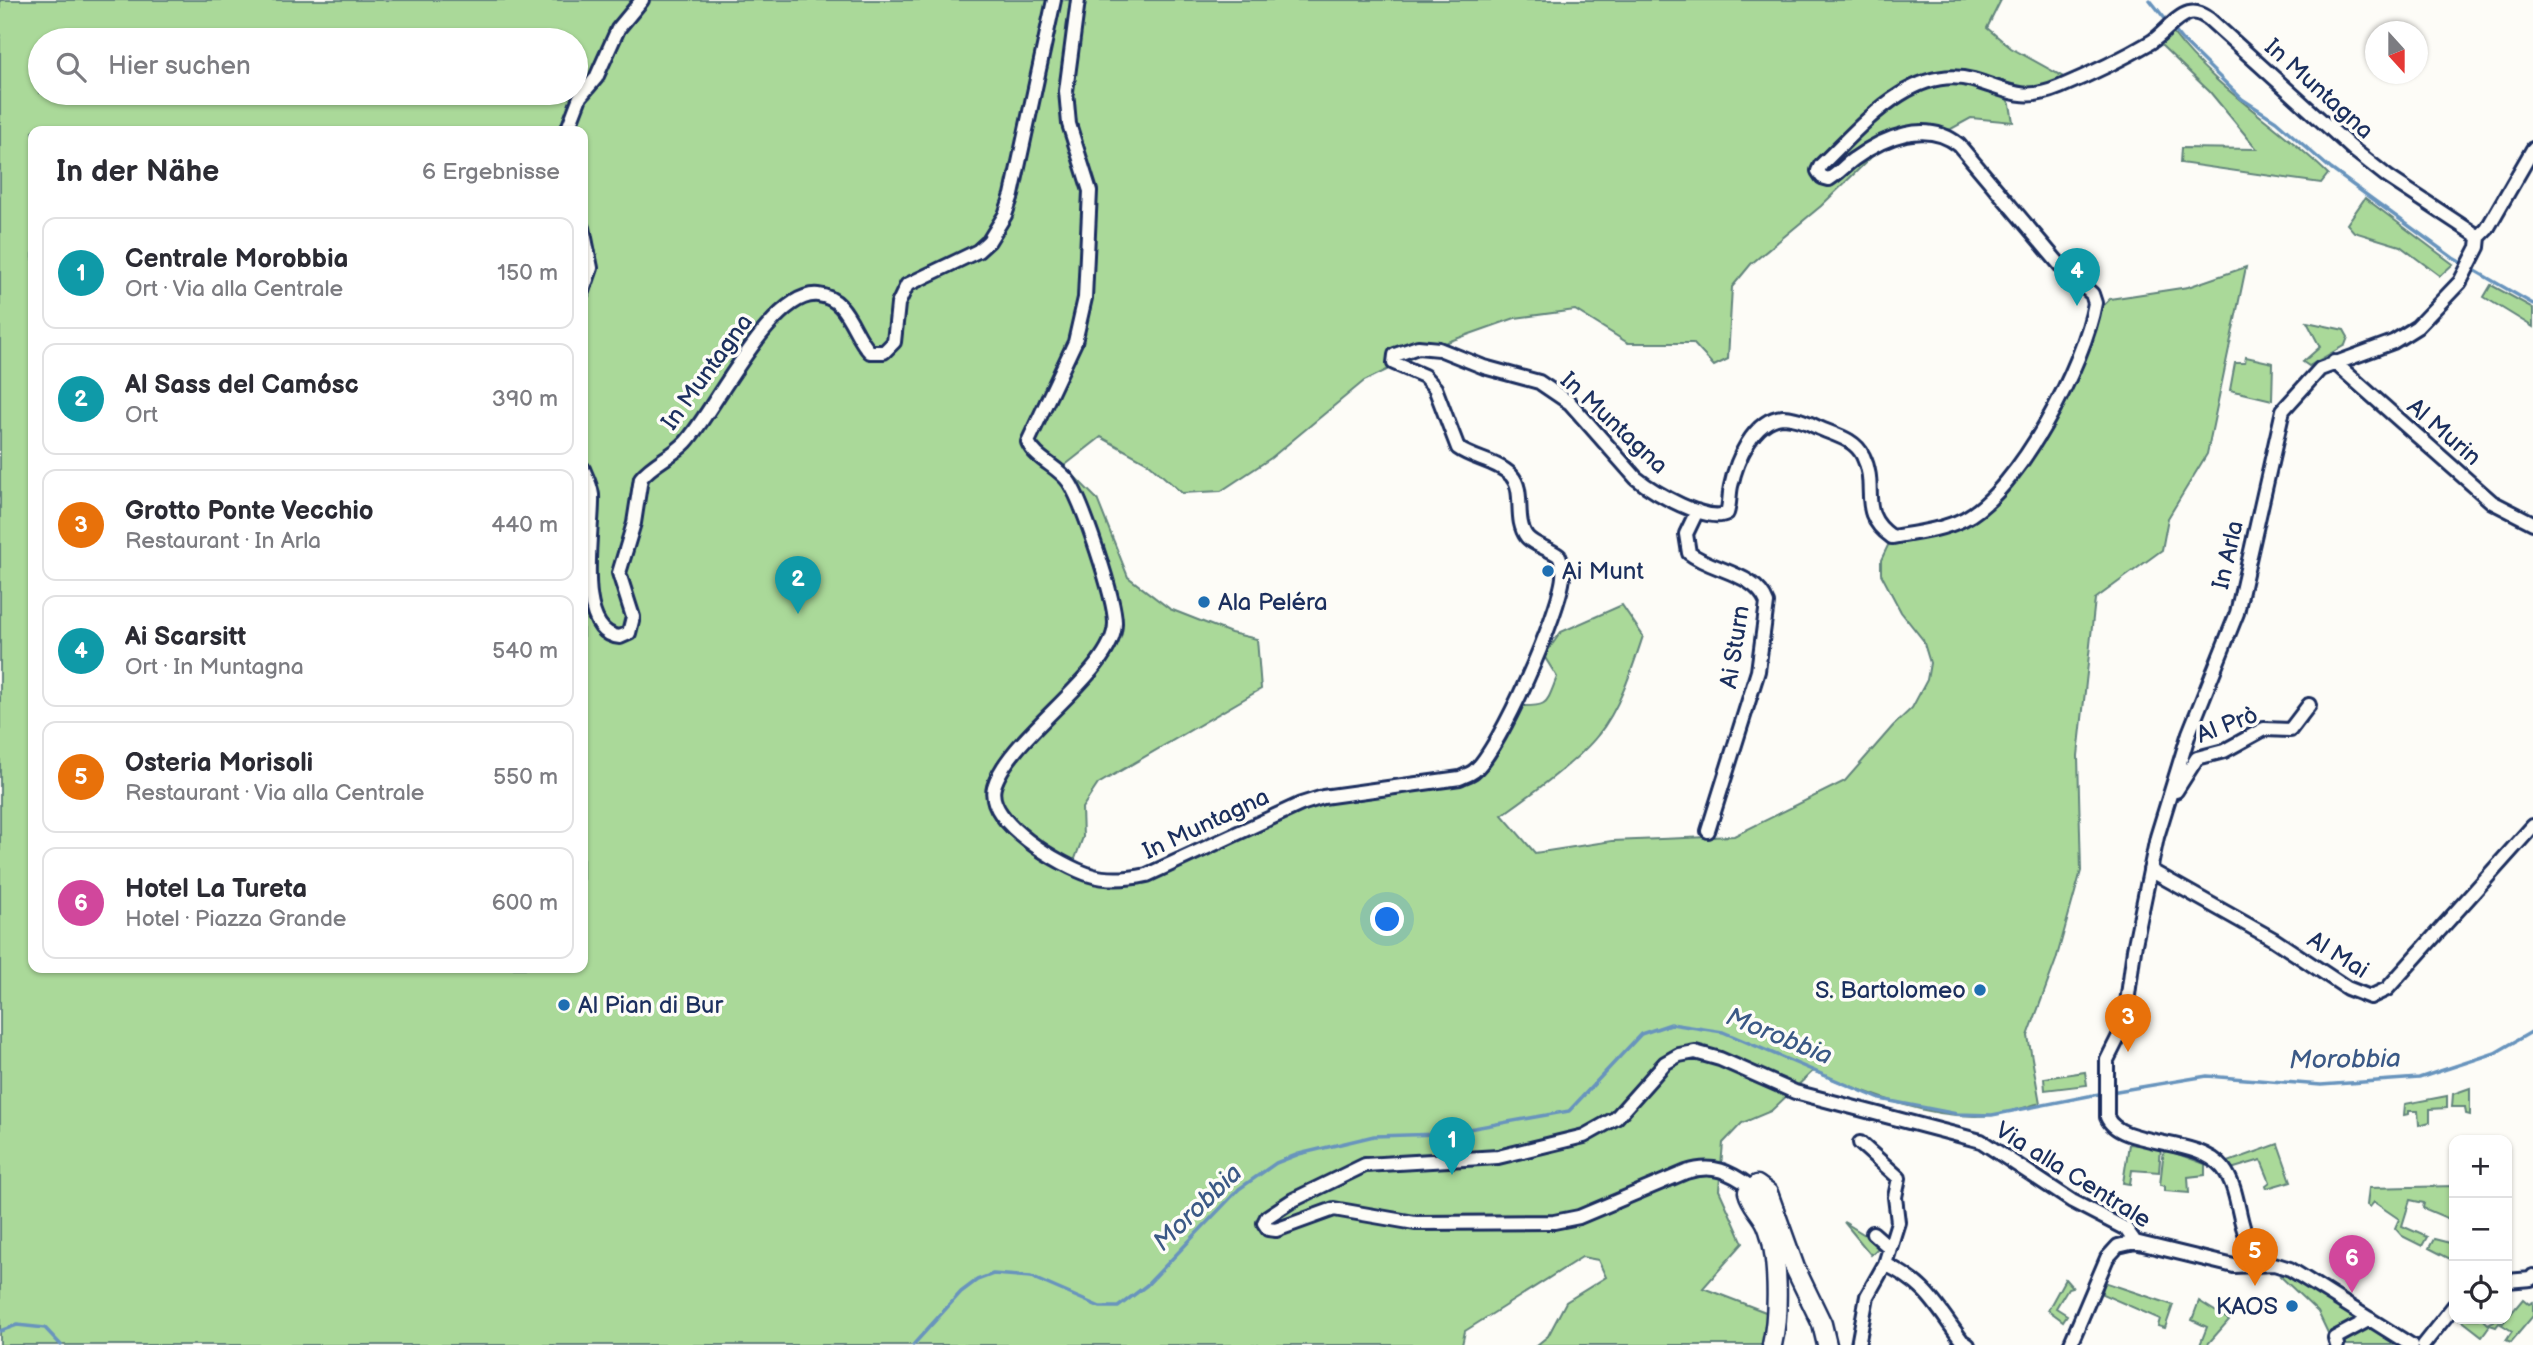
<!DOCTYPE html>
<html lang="de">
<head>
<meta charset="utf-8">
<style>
  :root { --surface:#fff; --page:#f2f2f3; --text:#2b2b33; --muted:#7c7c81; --line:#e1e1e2; --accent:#1f6fb2 }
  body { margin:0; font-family:"Balsamiq Sans",sans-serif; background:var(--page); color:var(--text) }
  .controls { position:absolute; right:21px; bottom:21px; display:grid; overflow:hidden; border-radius:14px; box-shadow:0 2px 5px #0004 }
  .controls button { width:63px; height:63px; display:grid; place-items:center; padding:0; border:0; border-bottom:2px solid var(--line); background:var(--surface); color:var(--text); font:35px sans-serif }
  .compass { position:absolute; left:2365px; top:21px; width:63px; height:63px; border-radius:50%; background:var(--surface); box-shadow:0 2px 5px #0004; rotate:159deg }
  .you { position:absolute; left:1388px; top:920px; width:24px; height:24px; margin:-18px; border:5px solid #fff; border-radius:50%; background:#1a73e8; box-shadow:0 0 0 10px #1a73e833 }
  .badge { display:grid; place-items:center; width:46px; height:46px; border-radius:50%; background:var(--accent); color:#fff; font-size:23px; font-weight:700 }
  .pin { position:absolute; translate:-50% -58px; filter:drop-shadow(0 2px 4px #0008) }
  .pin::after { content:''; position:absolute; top:37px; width:24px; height:21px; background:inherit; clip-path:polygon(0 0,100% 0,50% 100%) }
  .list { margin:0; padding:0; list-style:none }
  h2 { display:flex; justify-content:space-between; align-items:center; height:91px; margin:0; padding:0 28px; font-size:30px }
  h2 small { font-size:23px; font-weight:400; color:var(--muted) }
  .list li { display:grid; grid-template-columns:46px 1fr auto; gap:21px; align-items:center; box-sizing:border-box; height:112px; margin:0 14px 14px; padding:0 14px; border:2px solid var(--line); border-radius:14px }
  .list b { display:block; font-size:26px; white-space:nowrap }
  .list p { margin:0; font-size:23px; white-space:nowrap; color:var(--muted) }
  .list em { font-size:23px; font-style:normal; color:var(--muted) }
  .icon { flex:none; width:38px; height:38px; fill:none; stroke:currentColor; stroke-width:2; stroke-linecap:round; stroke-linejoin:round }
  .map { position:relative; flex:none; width:2533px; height:1345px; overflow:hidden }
  .search { position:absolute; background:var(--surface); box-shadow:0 2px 5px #0004; left:28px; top:28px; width:560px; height:77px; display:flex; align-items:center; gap:18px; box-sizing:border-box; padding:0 24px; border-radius:38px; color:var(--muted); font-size:26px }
  .panel { position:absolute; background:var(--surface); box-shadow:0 2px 5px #0004; left:28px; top:126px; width:560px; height:847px; border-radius:14px }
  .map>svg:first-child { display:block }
  .green { fill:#aad999; stroke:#62847c; stroke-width:2; fill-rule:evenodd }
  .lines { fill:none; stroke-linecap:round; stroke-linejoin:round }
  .stream { stroke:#6894bd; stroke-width:3.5 }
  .canal { stroke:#9bd7fc; stroke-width:12 }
  .street-casing { stroke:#1b2f5e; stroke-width:18 }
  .secondary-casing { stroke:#1b2f5e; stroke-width:23 }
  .street { stroke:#fdfcf7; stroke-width:12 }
  .secondary { stroke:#fdfcf7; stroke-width:18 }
  .poi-dot { fill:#1f6fb2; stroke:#fdfcf7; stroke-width:2.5 }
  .labels { text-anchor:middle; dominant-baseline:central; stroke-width:7; stroke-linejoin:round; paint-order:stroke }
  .street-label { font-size:24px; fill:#1b2f5e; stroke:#fdfcf7 }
  .poi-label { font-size:24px; fill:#1b2f5e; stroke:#fdfcf7; text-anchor:start }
  .water-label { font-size:26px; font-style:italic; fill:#3b5986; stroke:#fdfcf7 }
</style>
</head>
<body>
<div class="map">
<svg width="2533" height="1345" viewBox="0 0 2533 1345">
  <rect width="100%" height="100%" fill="#fdfcf7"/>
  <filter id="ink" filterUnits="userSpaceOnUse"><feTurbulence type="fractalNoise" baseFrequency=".0143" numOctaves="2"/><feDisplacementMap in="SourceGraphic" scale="14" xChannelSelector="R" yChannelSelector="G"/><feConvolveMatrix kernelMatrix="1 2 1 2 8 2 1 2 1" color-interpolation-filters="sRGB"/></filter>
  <g filter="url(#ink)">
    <!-- green -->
    <path class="green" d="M0 0H2001L1987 28 2011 48 2065 78 2039 89 2001 91 2010 104 2013 122 1971 118 1951 129 1894 135 1821 206 1751 264 1732 287 1728 359 1714 366 1693 343H1628L1575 310 1515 318 1436 346 1364 381 1271 458 1221 491 1182 493 1148 463 1101 437 1064 466 1097 499 1128 577 1170 609 1231 633 1257 639 1261 689 1098 784 1082 808 1083 837 1072 867 1127 879 1301 804 1473 772 1518 706C1549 707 1546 704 1557 677L1544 656 1561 632 1622 605 1643 636C1632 669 1620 708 1598 735 1578 761 1529 796 1502 815L1535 853 1612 841 1734 836 1845 781 1893 726 1912 708 1927 680 1930 663 1923 640 1901 612 1881 574V560L1892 537 1965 518 2027 454 2093 316 2110 299 2188 287 2246 267 2207 454 2168 518 2162 550 2095 599 2078 756 2081 871 2056 960 2028 1036 2040 1103C2025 1107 2008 1113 1993 1115 1934 1122 1866 1093 1813 1071L1771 1111 1742 1123 1723 1143 1719 1190 1743 1243 1703 1288 1776 1316 1772 1345H1537L1548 1336 1566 1302 1606 1277 1598 1260 1582 1257 1465 1331 1462 1345H0ZM40 40H576V93H40ZM33 131H583V968H33Z
      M2173 33C2216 90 2279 125 2328 174L2321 183 2180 163 2181 148 2257 149 2210 92 2160 44Z
      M2365 198 2453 264 2440 276 2400 246 2354 232 2347 224Z
      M2491 285 2533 308V327L2484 297Z
      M2307 322 2344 330 2348 337 2345 345 2309 366 2303 362 2320 347Z
      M2246 357 2273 363 2272 400 2230 390 2235 363H2245Z
      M2085 1072 2087 1085 2045 1090 2044 1078Z
      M2470 1088V1115L2466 1114 2465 1107H2452L2453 1094Z
      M2447 1096V1108L2430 1109V1122L2419 1125 2418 1111H2409V1114L2404 1115 2405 1104Z
      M2129 1144 2161 1147 2159 1172 2132 1170 2130 1184 2123 1183Z
      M2278 1144 2291 1181 2267 1188 2266 1185 2270 1182 2261 1160 2231 1169 2228 1162Z
      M2164 1149 2205 1164V1175L2188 1177 2189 1193 2165 1191V1186L2160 1185Z
      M2454 1186V1221L2423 1208 2424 1203 2410 1200 2402 1226 2427 1237 2422 1246 2402 1236 2395 1228 2399 1219 2374 1202 2370 1207 2367 1205 2369 1188Z
      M1844 1222 1881 1245 1871 1255Z
      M2454 1230 2452 1260 2429 1248 2434 1239 2450 1243Z
      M2284 1274 2312 1286 2355 1316 2352 1321 2329 1335 2318 1312 2280 1276Z
      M2065 1279 2072 1287 2068 1288 2056 1308 2067 1315 2063 1321 2048 1310Z
      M2104 1282 2173 1305 2165 1328 2158 1326 2160 1319 2102 1294Z
      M2523 1299 2529 1304 2533 1302V1316L2511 1342 2506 1340 2512 1331 2499 1323 2496 1327 2490 1325 2482 1336 2460 1319H2483L2488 1324 2498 1319 2503 1323Z
      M2199 1301 2229 1320 2207 1345H2200L2207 1327 2192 1320Z
      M2369 1326 2388 1336 2394 1345H2345L2344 1339Z"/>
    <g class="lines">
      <!-- stream -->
      <path class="stream" d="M2150 0 2182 40 2242 99 2276 121 2331 169 2453 258 2533 304
        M2111 1092 2207 1076 2321 1085 2419 1078 2495 1053 2533 1031
        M0 1331 17 1325 45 1328 61 1345
        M913 1345 961 1292 977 1280 993 1274 1031 1277 1100 1307H1118L1147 1285 1239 1189 1276 1163 1299 1154 1374 1136 1441 1134 1569 1111 1641 1034 1671 1024 1723 1032 1880 1099 1957 1114 1992 1115 2104 1093"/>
      <!-- canal -->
      <path class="canal" d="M1439 1148 1441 1134"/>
      <defs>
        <path id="street" d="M1078 0 1066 91 1069 124 1090 191 1085 298 1075 342 1028 442C1036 460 1058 466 1069 482 1083 503 1115 599 1115 623 1115 672 1008 736 994 787 985 822 1062 866 1090 875 1109 881 1128 879 1147 875L1301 804 1323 797 1460 778C1464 776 1470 774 1474 771 1500 750 1560 611 1563 577 1564 568 1562 563 1559 556 1549 548 1535 546 1527 537 1513 519 1526 491 1511 475 1497 461 1473 459 1458 448L1435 388 1424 376 1394 363 1395 355 1418 347 1439 349 1484 367 1539 382 1570 403 1636 478C1653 492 1708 524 1727 513 1730 504 1729 495 1731 486 1736 462 1753 419 1783 417 1795 417 1809 423 1819 428 1835 435 1855 439 1863 456 1879 488 1856 512 1892 537 1916 533 1942 530 1964 519 2019 491 2085 362 2095 303L2092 294 2060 265 1959 145C1927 119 1884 137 1854 159 1845 165 1839 173 1829 179L1822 177 1818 171 1821 165C1860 128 1911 63 1973 80 2008 90 2022 103 2060 87 2091 74 2122 59 2151 42 2164 34 2175 17 2189 13 2197 11 2203 15 2209 19L2355 151 2388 177 2479 237
          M567 131 580 97 596 78 618 29 642 0
          M583 228 591 268 583 291
          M2334 362 2492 502 2533 523
          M583 469C587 478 591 486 592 495 594 525 572 633 620 637L629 633 633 617 619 573 634 523 641 478C653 463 673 456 686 442 715 410 772 290 818 295 849 298 852 334 870 352H884L894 342 898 304 907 285 978 251 989 241 1005 215 1012 195 1054 0
          M1697 511 1686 534 1689 553C1712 571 1756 573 1767 603L1758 671 1708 831
          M2176 791 2197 758 2224 751 2264 729 2290 730 2309 705
          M2150 870 2273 939 2347 988 2370 997 2387 989 2533 826
          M1751 1187C1730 1172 1713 1163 1686 1172L1579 1217 1554 1222 1415 1223 1334 1209 1276 1230 1268 1229 1264 1223 1267 1217 1293 1200 1365 1165 1498 1157 1584 1136 1616 1118 1665 1063 1679 1055 1695 1052 1720 1059 1795 1092 1981 1141 2072 1201 2126 1229 2135 1242 2234 1266 2274 1264 2290 1269 2411 1345
          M1873 1233 1890 1248
          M1885 1264C1928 1285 1935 1305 1962 1341L1968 1345
          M2259 1265C2255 1253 2248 1242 2244 1230 2237 1209 2237 1186 2223 1168 2198 1136 2120 1148 2107 1117V1060L2124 1026 2134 949 2157 837 2189 733 2237 613 2283 410 2320 369 2393 342 2417 327 2460 282 2478 247 2479 237 2487 229 2533 149
          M2507 1281 2531 1279 2533 1276
          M1858 1345 1867 1296 1885 1264 1898 1222 1895 1197 1899 1178 1860 1143
          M2070 1345 2107 1258 2118 1246 2135 1242
          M2337 1345 2335 1338 2370 1319
          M2423 1345 2454 1306"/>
        <path id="secondary" d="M1772 1345C1779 1315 1779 1254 1767 1225 1762 1213 1751 1205 1748 1192L1757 1185 1768 1193 1795 1268 1822 1324 1827 1345"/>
      </defs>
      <!-- street casing -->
      <use href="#street" class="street-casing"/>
      <!-- secondary casing -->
      <use href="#secondary" class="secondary-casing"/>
      <!-- street -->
      <use href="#street" class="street"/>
      <!-- secondary -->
      <use href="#secondary" class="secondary"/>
    </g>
  </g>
  <!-- markers -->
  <g class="poi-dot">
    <circle cx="1548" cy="571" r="7"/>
    <circle cx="1204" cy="602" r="7"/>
    <circle cx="1980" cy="990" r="7"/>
    <circle cx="564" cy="1005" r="7"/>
    <circle cx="2292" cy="1306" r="7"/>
  </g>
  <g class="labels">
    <!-- street labels -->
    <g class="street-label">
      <text transform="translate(2319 89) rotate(42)">In Muntagna</text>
      <text transform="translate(707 372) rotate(-54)">In Muntagna</text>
      <text transform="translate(1614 423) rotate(43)">In Muntagna</text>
      <text transform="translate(2444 432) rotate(41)">Al Murin</text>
      <text transform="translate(2228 555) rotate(-77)">In Arla</text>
      <text transform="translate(1735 647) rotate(-81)">Ai Sturn</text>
      <text transform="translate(2227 725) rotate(-21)">Al Prò</text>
      <text transform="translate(1206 824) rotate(-25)">In Muntagna</text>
      <text transform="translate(2338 955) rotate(32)">Al Mai</text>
      <text transform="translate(2073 1175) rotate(32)">Via alla Centrale</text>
    </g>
    <!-- poi labels -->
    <g class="poi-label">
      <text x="1562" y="571">Ai Munt</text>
      <text x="1218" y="602">Ala Peléra</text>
      <text x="1966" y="990" text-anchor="end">S. Bartolomeo</text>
      <text x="578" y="1005">Al Pian di Bur</text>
      <text x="2278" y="1306" text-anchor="end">KAOS</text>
    </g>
    <!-- water labels -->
    <g class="water-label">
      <text transform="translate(1779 1037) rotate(22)">Morobbia</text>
      <text transform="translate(2345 1060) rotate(-1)">Morobbia</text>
      <text transform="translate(1198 1208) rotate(-44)">Morobbia</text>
    </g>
  </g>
</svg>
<div class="controls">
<button>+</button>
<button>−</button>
<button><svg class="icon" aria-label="locate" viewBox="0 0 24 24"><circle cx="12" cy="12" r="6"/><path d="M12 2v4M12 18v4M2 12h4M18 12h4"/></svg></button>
</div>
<svg class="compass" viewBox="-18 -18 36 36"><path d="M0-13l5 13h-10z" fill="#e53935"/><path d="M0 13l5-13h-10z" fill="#7c7c81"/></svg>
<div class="you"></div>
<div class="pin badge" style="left:1452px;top:1175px;background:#0f9aa8">1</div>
<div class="pin badge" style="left:798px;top:614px;background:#0f9aa8">2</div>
<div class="pin badge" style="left:2128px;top:1052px;background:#e8710a">3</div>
<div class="pin badge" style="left:2077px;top:306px;background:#0f9aa8">4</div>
<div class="pin badge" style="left:2255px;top:1286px;background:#e8710a">5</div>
<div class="pin badge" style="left:2352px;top:1293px;background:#d1479c">6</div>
<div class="search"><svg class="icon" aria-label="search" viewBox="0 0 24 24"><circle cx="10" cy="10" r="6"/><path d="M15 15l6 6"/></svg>Hier suchen</div>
<section class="panel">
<h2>In der Nähe<small>6 Ergebnisse</small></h2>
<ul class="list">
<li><span class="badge" style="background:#0f9aa8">1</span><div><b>Centrale Morobbia</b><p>Ort · Via alla Centrale</p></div><em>150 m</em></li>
<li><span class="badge" style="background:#0f9aa8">2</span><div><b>Al Sass del Camósc</b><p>Ort</p></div><em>390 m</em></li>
<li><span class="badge" style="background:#e8710a">3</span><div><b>Grotto Ponte Vecchio</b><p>Restaurant · In Arla</p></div><em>440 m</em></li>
<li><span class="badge" style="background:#0f9aa8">4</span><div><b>Ai Scarsitt</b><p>Ort · In Muntagna</p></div><em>540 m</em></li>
<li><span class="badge" style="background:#e8710a">5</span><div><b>Osteria Morisoli</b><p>Restaurant · Via alla Centrale</p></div><em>550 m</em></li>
<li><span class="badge" style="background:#d1479c">6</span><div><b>Hotel La Tureta</b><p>Hotel · Piazza Grande</p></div><em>600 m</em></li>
</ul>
</section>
</div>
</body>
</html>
